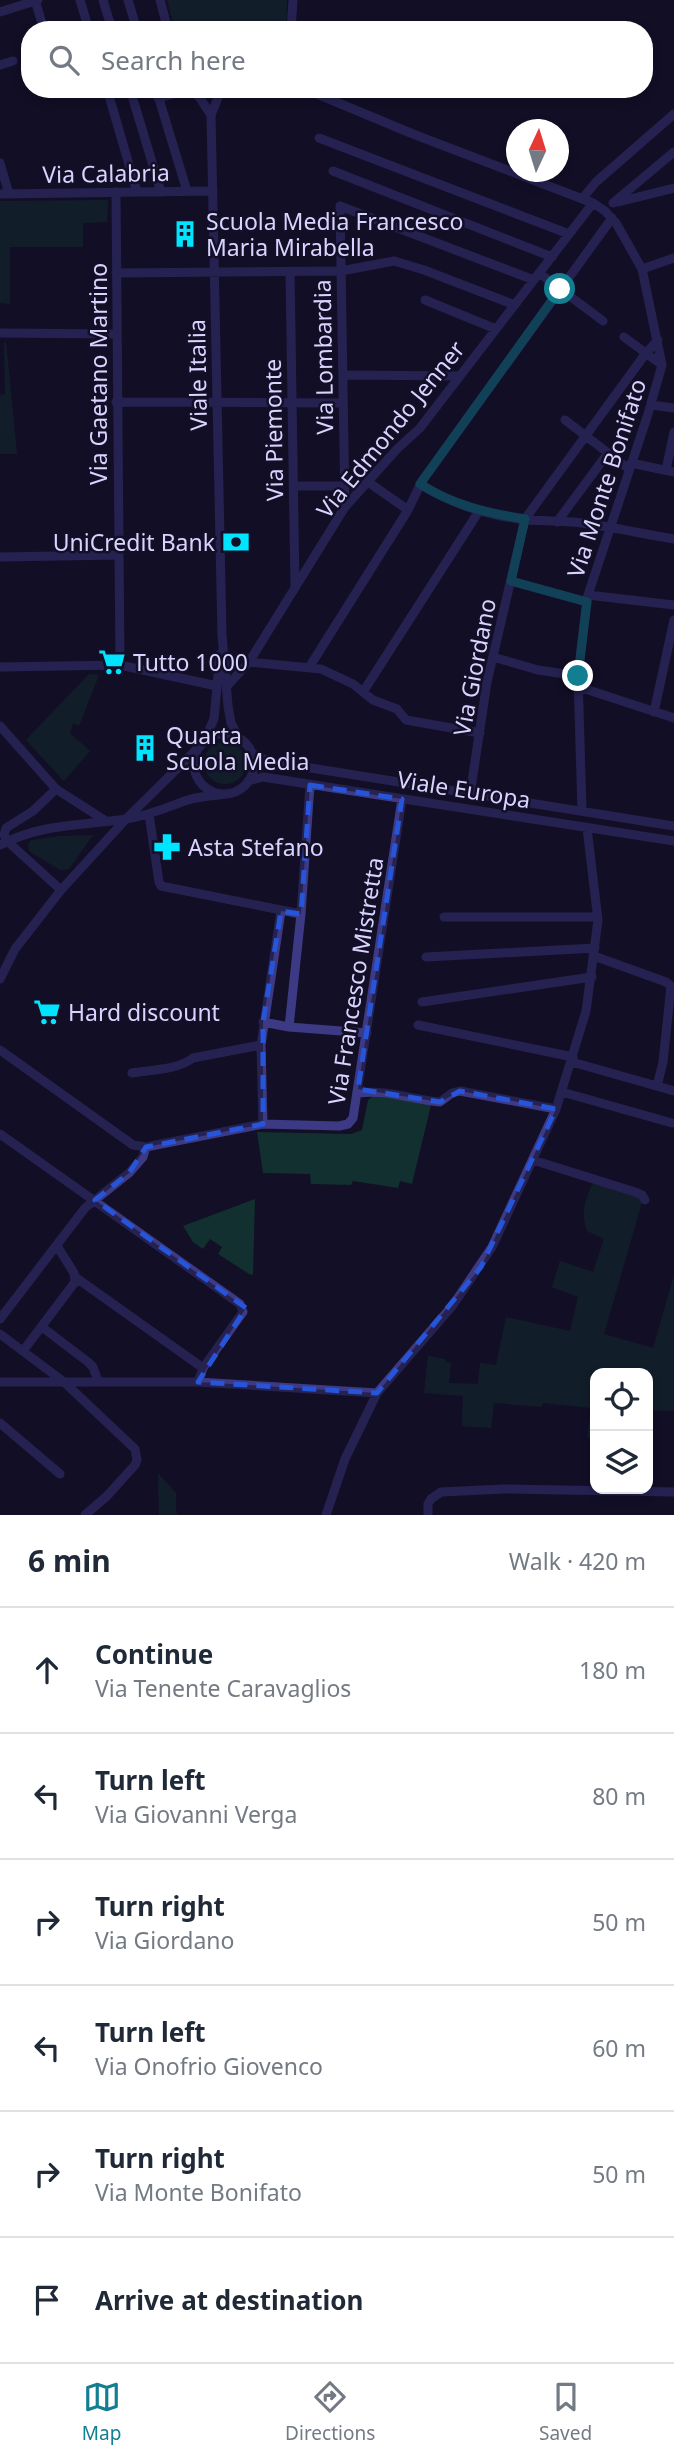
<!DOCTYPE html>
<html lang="en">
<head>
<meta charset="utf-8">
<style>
  :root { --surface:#fff; --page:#f6f6f7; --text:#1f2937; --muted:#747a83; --line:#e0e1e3; --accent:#117e91 }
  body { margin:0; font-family:"Noto Sans",sans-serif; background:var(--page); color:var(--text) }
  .controls { position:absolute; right:21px; bottom:21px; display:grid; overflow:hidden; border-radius:14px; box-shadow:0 4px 10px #0003 }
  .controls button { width:63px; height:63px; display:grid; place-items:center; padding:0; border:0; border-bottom:2px solid var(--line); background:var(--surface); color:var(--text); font:35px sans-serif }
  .compass { position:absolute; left:506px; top:119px; width:63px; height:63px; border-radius:50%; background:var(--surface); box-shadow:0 4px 10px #0003; rotate:4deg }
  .stop { position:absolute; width:21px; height:21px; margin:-16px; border:5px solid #117e91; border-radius:50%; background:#fff }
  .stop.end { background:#117e91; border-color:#fff; box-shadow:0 2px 7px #0008 }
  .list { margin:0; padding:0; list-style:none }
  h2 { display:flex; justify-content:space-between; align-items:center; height:91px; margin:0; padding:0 28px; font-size:30px }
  h2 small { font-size:23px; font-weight:400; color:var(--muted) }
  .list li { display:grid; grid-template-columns:46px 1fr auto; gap:21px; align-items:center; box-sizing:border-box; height:126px; padding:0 28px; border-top:2px solid var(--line) }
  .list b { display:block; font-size:26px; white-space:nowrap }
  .list p { margin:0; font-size:23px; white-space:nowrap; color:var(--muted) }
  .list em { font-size:23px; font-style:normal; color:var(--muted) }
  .icon { flex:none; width:38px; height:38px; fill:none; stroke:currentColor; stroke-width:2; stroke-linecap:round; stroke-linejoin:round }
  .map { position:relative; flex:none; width:674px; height:1515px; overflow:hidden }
  .search { position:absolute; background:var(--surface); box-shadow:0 4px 10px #0003; left:21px; right:21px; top:21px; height:77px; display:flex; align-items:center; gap:18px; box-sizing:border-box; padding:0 24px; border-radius:28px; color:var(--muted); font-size:26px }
  .sheet { height:847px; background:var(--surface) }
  nav { display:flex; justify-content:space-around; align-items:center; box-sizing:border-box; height:98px; border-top:2px solid var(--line); background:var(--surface); font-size:19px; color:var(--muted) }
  nav a { display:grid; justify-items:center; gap:4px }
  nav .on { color:var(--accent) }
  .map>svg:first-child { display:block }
  .green { fill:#12302f }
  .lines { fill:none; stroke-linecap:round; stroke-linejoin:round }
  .minor { stroke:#3d3a85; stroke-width:9 }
  .route { stroke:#117e91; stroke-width:9 }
  .marked { fill:none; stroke:#2655da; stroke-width:5; stroke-dasharray:14 9; stroke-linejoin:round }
  .labels { text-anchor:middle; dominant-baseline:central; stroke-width:5; stroke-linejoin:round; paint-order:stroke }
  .street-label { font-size:23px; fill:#d9d4ff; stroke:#130f26 }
  .poi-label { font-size:23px; fill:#d9d4ff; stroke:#130f26; text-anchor:start }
</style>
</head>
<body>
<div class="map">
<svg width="674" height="1515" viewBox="0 0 674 1515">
  <rect width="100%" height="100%" fill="#130f26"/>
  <!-- green -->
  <path class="green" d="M167 0H287L286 30H175Z
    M108 200 107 222 83 223V247H10V304L0 303V201Z
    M6 342 17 454H0V395L5 394 4 343Z
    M89 674 99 675 79 726 73 723 70 733 90 751 64 781 26 740Z
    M204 763a21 21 0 1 1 42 0a21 21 0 1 1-42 0Z
    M93 835 69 869 60 870 29 851 28 845 31 840 60 836Z
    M376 1094 431 1105 412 1184 400 1181 398 1188 353 1181 351 1185 311 1184 310 1174 263 1173 257 1132 351 1134 362 1130 368 1100Z
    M593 1182 641 1198 642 1202 604 1334 653 1348 674 1275V1411L648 1410V1373H595V1441L587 1437 591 1408 543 1403 542 1407 494 1403 491 1428 462 1426 463 1396 424 1393 428 1356 445 1359 446 1362 451 1363 449 1383 478 1384 480 1363 496 1365 506 1317 570 1331 578 1297 552 1287 560 1261 593 1272 604 1239 587 1231C580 1213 586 1198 593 1182Z
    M255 1199 253 1275 249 1274 218 1254 222 1247 210 1239 203 1249 193 1242 183 1226Z
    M158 1473 176 1493V1512L178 1515H159Z"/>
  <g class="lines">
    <!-- minor -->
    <path class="minor" d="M35 0 44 30
      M80 0 89 30
      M103 0 112 30
      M128 0 137 30
      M160 0 168 30
      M0 12 38 0
      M151 30 167 25
      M291 30 293 0
      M0 65 13 61
      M107 89 137 192
      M130 89 161 192
      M156 89 187 191
      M225 89 219 95 211 115 222 635 228 706 231 723 238 737
      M305 89 413 134 593 203 605 211 616 223 642 269 662 365 648 414 587 598 578 676 582 811
      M191 90 200 98 211 115
      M158 98 190 90
      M319 138 569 234
      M0 163 9 194
      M333 171 552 257
      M116 192 120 665
      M0 194 213 191
      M582 199 596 182 674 114
      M618 202 674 188
      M613 203 674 152
      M642 269 674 258
      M290 272 295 588
      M116 273 341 271 394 261 424 270 515 305
      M539 273 603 321
      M425 300 496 329
      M0 333 116 334
      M624 337 662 365
      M343 375 460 376
      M116 402 343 403
      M651 405 674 408
      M565 420 629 469
      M631 463 674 472
      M666 470 674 432
      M368 482 408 510
      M420 484C453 505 489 516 528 520 546 521 564 521 582 523 613 527 643 534 674 539
      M293 486H345
      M345 507 340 206 534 280
      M557 522 608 453
      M0 557 118 555
      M511 581 587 602
      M588 595 674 605
      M493 657 538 670 578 676
      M249 662 321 669 353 684 373 700 397 709 406 720 480 733
      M310 666 408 510 422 481 612 218
      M0 667 120 665 217 686
      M227 686 249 662 345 507 397 449 420 428 593 203
      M579 687 674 718
      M363 692 479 511
      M654 712 674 620
      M0 726 56 789 106 821
      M194 764a30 30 0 1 1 60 0a30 30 0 1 1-60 0Z
      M205 739 214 719 220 654
      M252 753 267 761 674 826
      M248 781 263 777 674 841
      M56 789 33 811 6 828 4 835 7 841 61 890
      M470 795 487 682 525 519 646 353 658 340
      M149 814 159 882 161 886 301 914
      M0 845C43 823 80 826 126 819 148 816 167 807 188 800 200 796 213 796 226 794
      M444 917H597
      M594 956 666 982 671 986 663 1062 657 1086
      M426 957 595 948
      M0 979 15 949 61 890 126 819 199 747
      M422 1002 592 977
      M263 1022 289 1027 367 1033
      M418 1025 573 1057
      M289 1027 301 914 310 785
      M0 1050 133 1145 146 1147
      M572 1062 674 1091
      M132 1073C152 1070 177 1070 193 1058L261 1045
      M562 1092 672 1123
      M358 1093C387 1089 412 1100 440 1102L452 1093 460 1091 556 1109
      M263 1124 339 1126 348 1124 353 1118 402 799
      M0 1134 240 1304 243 1312 203 1368 198 1382
      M533 1160 635 1192 642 1195 645 1200
      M75 1277 203 1368
      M0 1319 85 1208 129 1173 143 1157 146 1147 263 1124 261 1045 281 911
      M42 1327 88 1362 93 1367 98 1381
      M0 1334 64 1382 135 1449 137 1460 135 1465 107 1496 85 1515
      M23 1351 75 1282 74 1273 57 1246
      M0 1382H198L377 1393
      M0 1423 60 1474
      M326 1515 345 1459 377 1393 453 1305 492 1247 556 1109 586 1011 598 920 587 828
      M428 1515V1504L431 1499 441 1492 504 1489 674 1492"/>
  </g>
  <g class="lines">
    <!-- route -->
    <path class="route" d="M560 289 420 484C453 505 487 513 525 519L511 581 587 602 578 676"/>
  </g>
  <!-- marked area -->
  <path d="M0 0H674V1515H0ZM310 785 402 799 358 1089 440 1102 460 1091 556 1109 481 1267 377 1393 198 1382 246 1308 95 1200 129 1173 146 1147 263 1124V1022L281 911 301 914Z" fill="#130f26" fill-opacity=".55" fill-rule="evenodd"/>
  <path class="marked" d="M310 785 402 799 358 1089 440 1102 460 1091 556 1109 481 1267 377 1393 198 1382 246 1308 95 1200 129 1173 146 1147 263 1124V1022L281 911 301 914Z"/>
  <!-- icons -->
  <defs>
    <symbol id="building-bare" viewBox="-9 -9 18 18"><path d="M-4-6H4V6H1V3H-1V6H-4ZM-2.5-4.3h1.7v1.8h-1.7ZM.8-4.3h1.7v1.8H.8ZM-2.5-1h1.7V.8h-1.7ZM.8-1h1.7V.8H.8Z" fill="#00e5ff" stroke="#130f26" stroke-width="2.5" paint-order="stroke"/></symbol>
    <symbol id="bank-bare" viewBox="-9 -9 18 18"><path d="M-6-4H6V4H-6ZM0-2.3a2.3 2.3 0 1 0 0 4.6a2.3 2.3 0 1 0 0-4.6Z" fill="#00e5ff" stroke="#130f26" stroke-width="2.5" paint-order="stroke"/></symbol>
    <symbol id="supermarket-bare" viewBox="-9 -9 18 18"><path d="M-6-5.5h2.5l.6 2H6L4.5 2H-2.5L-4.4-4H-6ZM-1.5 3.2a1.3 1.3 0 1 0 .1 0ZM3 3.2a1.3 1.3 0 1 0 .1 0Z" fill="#00e5ff" stroke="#130f26" stroke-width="2.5" paint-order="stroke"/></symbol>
    <symbol id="pharmacy-bare" viewBox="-9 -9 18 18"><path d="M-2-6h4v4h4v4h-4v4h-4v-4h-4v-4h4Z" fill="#00e5ff" stroke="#130f26" stroke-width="2.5" paint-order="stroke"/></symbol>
  </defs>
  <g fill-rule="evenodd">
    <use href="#building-bare" x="166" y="215" width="38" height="38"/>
    <use href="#bank-bare" x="217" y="523" width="38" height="38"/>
    <use href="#supermarket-bare" x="93" y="643" width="38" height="38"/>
    <use href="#building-bare" x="126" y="729" width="38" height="38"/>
    <use href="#pharmacy-bare" x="148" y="828" width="38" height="38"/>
    <use href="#supermarket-bare" x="28" y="993" width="38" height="38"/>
  </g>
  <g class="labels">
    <!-- street labels -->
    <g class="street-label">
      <text transform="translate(106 173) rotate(-1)">Via Calabria</text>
      <text transform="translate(323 357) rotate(-91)">Via Lombardia</text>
      <text transform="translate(98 374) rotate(-90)">Via Gaetano Martino</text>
      <text transform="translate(197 375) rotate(-91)">Viale Italia</text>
      <text transform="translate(390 429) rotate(-51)">Via Edmondo Jenner</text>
      <text transform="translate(273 430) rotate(-91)">Via Piemonte</text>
      <text transform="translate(606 478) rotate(-72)">Via Monte Bonifato</text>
      <text transform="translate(474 667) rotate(-79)">Via Giordano</text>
      <text transform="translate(464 789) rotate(9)">Viale Europa</text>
      <text transform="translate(355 981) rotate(-81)">Via Francesco Mistretta</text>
    </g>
    <!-- poi labels -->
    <g class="poi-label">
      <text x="206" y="221">Scuola Media Francesco<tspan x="206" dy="26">Maria Mirabella</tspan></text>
      <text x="215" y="542" text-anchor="end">UniCredit Bank</text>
      <text x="133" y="662">Tutto 1000</text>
      <text x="166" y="735">Quarta<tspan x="166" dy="26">Scuola Media</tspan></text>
      <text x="188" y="847">Asta Stefano</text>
      <text x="68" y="1012">Hard discount</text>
    </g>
  </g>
</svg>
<div class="controls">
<button><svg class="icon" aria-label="locate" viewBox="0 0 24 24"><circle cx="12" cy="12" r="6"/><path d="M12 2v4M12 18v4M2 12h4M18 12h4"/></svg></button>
<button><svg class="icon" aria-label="layers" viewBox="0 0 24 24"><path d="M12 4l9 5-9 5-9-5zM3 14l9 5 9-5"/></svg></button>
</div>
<svg class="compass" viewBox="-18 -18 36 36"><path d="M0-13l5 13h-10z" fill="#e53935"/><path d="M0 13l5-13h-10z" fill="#747a83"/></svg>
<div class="stop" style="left:560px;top:289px"></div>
<div class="stop end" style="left:578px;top:676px"></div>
<div class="search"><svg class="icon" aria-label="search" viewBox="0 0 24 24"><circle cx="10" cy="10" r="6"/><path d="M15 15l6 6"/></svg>Search here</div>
</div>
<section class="sheet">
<h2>6 min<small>Walk · 420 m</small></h2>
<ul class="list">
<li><svg class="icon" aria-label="ahead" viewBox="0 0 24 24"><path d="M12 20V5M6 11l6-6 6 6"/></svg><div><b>Continue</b><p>Via Tenente Caravaglios</p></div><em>180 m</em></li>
<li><svg class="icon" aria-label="left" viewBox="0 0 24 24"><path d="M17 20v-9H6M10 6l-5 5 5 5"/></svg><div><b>Turn left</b><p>Via Giovanni Verga</p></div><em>80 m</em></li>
<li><svg class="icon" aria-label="right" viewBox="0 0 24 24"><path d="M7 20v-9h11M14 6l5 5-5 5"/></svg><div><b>Turn right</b><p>Via Giordano</p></div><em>50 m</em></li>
<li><svg class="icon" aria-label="left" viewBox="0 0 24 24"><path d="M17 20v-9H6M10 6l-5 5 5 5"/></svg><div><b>Turn left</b><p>Via Onofrio Giovenco</p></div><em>60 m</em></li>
<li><svg class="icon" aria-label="right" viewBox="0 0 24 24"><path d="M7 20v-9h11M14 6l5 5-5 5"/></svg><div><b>Turn right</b><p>Via Monte Bonifato</p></div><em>50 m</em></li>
<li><svg class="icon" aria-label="arrive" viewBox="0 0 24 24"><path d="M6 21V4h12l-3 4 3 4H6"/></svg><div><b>Arrive at destination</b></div></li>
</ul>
</section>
<nav>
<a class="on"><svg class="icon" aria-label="map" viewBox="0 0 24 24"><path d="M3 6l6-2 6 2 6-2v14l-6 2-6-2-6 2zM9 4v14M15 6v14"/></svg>Map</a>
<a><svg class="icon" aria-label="directions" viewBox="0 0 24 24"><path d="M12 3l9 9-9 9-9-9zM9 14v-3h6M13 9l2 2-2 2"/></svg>Directions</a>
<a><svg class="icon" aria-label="saved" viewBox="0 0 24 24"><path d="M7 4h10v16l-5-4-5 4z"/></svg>Saved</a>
</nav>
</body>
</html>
